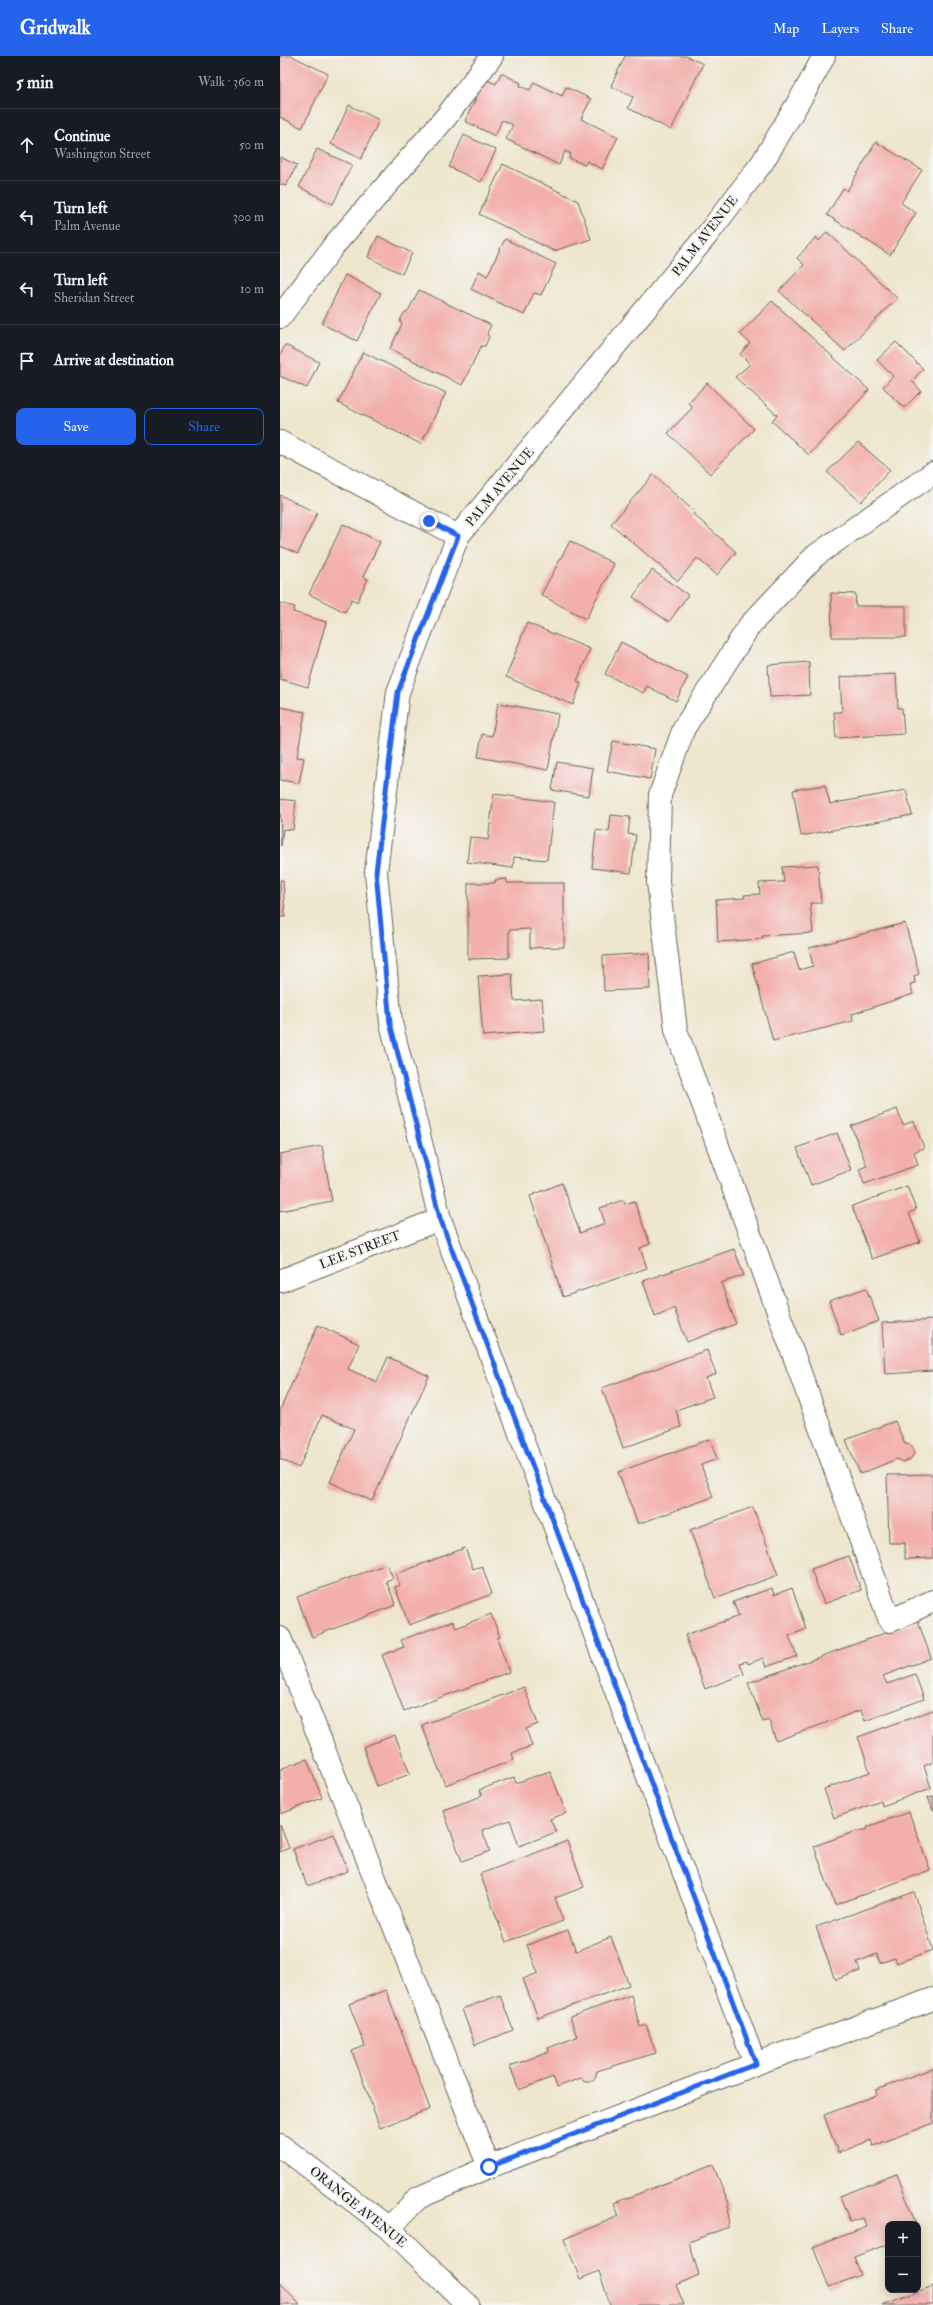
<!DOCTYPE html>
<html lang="en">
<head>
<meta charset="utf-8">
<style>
  :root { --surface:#171b24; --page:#242831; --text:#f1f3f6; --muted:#9ea1a6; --line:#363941; --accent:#2563eb }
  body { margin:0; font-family:"IM FELL Double Pica",serif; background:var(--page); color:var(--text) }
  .controls { position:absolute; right:12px; bottom:12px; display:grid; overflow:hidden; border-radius:8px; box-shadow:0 2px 10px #0003 }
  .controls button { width:36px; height:36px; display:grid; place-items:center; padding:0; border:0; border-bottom:1px solid var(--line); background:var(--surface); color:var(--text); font:20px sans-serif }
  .stop { position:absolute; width:12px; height:12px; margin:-9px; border:3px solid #2563eb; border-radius:50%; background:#fff }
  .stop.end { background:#2563eb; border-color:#fff; box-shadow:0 1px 4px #0008 }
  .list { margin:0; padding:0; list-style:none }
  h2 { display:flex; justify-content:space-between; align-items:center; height:52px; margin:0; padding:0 16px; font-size:17px }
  h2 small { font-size:13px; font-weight:400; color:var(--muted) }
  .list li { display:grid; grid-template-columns:26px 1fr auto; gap:12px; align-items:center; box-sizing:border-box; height:72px; padding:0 16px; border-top:1px solid var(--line) }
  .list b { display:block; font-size:15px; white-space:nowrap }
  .list p { margin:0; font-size:13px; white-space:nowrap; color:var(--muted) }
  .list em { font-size:13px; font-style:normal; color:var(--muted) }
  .actions { display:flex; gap:8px; padding:12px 16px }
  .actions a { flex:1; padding:9px 0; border:1px solid var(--accent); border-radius:8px; text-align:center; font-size:14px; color:var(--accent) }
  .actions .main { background:var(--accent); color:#fff }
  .icon { flex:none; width:22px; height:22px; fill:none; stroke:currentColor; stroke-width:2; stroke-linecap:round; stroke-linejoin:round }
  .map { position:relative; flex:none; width:653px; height:2249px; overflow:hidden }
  header { display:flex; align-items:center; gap:24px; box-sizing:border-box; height:56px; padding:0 20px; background:var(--accent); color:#fff }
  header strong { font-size:19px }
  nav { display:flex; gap:22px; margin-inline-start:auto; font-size:14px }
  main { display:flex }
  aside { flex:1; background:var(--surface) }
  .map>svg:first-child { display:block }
  .building { fill:#f3afaa }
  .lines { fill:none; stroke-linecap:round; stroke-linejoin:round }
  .minor-casing { stroke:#66635a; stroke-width:24 }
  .minor { stroke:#fff; stroke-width:22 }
  .route { stroke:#2563eb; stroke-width:5 }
  .labels { text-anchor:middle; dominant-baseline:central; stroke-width:4; stroke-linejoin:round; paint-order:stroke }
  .street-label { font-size:13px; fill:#1c1c1c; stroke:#f6f6f2 }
</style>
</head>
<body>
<header>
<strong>Gridwalk</strong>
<nav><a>Map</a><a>Layers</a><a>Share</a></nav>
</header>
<main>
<aside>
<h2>5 min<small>Walk · 360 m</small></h2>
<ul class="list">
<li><svg class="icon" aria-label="ahead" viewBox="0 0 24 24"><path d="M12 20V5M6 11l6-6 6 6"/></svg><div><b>Continue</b><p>Washington Street</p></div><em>50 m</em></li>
<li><svg class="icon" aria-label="left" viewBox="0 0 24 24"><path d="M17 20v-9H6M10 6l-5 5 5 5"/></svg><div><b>Turn left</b><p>Palm Avenue</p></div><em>300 m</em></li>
<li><svg class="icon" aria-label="left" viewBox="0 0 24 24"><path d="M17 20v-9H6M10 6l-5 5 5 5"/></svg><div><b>Turn left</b><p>Sheridan Street</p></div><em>10 m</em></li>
<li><svg class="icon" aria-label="arrive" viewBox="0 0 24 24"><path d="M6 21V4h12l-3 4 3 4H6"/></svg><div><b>Arrive at destination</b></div></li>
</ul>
<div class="actions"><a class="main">Save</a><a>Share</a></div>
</aside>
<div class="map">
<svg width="653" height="2249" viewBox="0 0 653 2249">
  <rect width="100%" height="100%" fill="#f6f6f2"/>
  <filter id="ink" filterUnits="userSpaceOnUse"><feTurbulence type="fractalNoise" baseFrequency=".025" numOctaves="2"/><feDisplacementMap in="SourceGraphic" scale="8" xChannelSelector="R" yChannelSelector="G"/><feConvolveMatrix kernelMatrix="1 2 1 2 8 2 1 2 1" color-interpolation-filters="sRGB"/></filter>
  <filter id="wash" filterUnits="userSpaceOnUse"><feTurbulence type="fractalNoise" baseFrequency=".012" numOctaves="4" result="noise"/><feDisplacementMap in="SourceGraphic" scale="16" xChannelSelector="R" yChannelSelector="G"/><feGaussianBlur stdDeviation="0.9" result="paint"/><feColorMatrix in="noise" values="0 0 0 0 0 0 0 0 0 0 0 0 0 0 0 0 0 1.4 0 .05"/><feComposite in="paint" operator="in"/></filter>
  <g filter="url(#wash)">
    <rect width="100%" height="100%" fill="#eee6cd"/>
    <g id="blocks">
      <!-- building -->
      <path class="building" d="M0 0H12L48 18 22 72 0 61Z
        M345 0H406L423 8 391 74 348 52 353 41 331 30Z
        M221 17 241 27 240 30 250 34 254 26 282 40 286 31 311 43 301 63 338 81 322 113 307 105 305 109 289 102 291 98 285 95 279 109 226 83 233 69 222 64 215 80 185 65 205 23 216 28Z
        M69 49 99 64 81 103 51 88Z
        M184 79 216 94 201 126 169 111Z
        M596 86 642 114 621 147 636 157 610 199 547 159 563 132 567 135Z
        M37 93 72 109 53 148 19 131Z
        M0 101 17 109 6 130 0 128Z
        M223 108 298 145 311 183 274 195 199 158Z
        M547 176 617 242 565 295 499 235 524 209 517 202 536 181 539 185Z
        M98 180 132 197 122 218 88 201Z
        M225 183 276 208 261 239 254 237 244 259 191 233 199 215 207 220Z
        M65 219 101 237 77 285 42 268Z
        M139 234 211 269 207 277 209 281 205 290H201L182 329 110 293 122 268 120 265 124 257 128 255Z
        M492 245 589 334 529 399 492 365 497 359 455 321 470 308 460 298 470 287 460 278Z
        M616 286 643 313 632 325 641 335 624 352 603 331 613 320 597 304Z
        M5 289 39 306 27 332 0 320V300Z
        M83 296 166 337 141 388 58 347Z
        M427 327 474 373 430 418 388 377 413 351 408 347Z
        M578 386 610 414 581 446 547 416Z
        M373 419 415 456 413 458 456 496 437 519 417 502 398 525 331 468Z
        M0 439 37 457 18 498 0 490Z
        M63 468 100 486 83 521 88 523 77 546 72 543 65 556 29 538Z
        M290 485 334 508 306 563 261 539Z
        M372 514 408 539 389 566 353 541Z
        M551 537 576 538 575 550H626V581H552Z
        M0 547 15 551 13 556 46 566 28 631 0 623Z
        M247 567 310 593 297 625 301 627 293 649 226 621Z
        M341 586 408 621 396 645 367 630 363 637 325 618Z
        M529 606 530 639 490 641 488 609Z
        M616 618 618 652H622L624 678 556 682 554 656H562L560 621Z
        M218 647 278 658 268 714 198 701 202 678 212 680Z
        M0 651 25 656 17 701 24 702 19 727 0 724Z
        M333 685 375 693 370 723 327 715Z
        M277 706 313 712 309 740 272 734Z
        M545 729 550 748 626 734 632 759 521 780 513 734Z
        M214 738 274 746 267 804 234 801 233 812 187 806 190 781 208 784Z
        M0 743 16 745 13 774 3 773 1 790Z
        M331 759 350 761 348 778 356 779 351 817 312 812 316 774 329 776Z
        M538 809 541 847H530L533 877 482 880 483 883 438 886 436 844 465 842 464 839 480 838 479 827 504 826 502 811Z
        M227 823V827H284V891L250 892V873L229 874V902L188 903V827H215V824Z
        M0 824H3L5 861H0Z
        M625 867 639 918 634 920 635 927 630 928 633 938 572 958 573 965 493 985 472 908 514 896 519 914 533 910 529 892Z
        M369 897 370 933 324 935 323 900Z
        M232 918 234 945 262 943 265 975 203 980 198 920Z
        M617 1053 623 1069 634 1065 644 1092 634 1096 638 1109 584 1128 579 1113 587 1110 571 1070Z
        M557 1077 571 1114 531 1129 517 1092Z
        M42 1090 52 1145 0 1155V1098Z
        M282 1127 300 1177 325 1167 320 1152 343 1144 345 1148 354 1145 370 1188 360 1192 367 1212 283 1241 250 1140Z
        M627 1130 636 1154 629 1157 640 1186 592 1203 572 1150Z
        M454 1193 464 1219 441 1227 456 1268 407 1286 394 1252 375 1260 363 1225Z
        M586 1232 599 1265 561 1279 549 1245Z
        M653 1264V1315L605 1318 602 1267Z
        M38 1269 79 1288 68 1313 97 1326 108 1301 149 1320 92 1445 50 1426 74 1373 42 1359 19 1412 0 1403V1354Z
        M427 1294 436 1318 426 1322 433 1341 396 1354 401 1371 343 1392 322 1332Z
        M615 1365 625 1388 631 1389 635 1397 629 1404 623 1406 617 1403 580 1418 566 1384Z
        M430 1383 437 1403 421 1409 433 1441 358 1468 338 1416Z
        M653 1418V1502L625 1503V1487H609L607 1419Z
        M473 1451 498 1519 435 1542 410 1474Z
        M185 1492 193 1513 202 1510 212 1538 129 1569 115 1531 120 1529 116 1518Z
        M569 1500 581 1534 544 1548 531 1513Z
        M107 1508 113 1522 106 1525 116 1549 32 1581 17 1541Z
        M492 1532 494 1539 512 1532 526 1573 509 1580 517 1600 486 1611 483 1602 468 1608 467 1605 460 1607 464 1618 425 1633 405 1579 459 1560 453 1546Z
        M211 1558 220 1581 217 1582 229 1616 124 1655 102 1599 124 1591 121 1584 173 1565 176 1572Z
        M638 1565 651 1602 603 1620 607 1628 635 1618 644 1643 585 1665 581 1654 496 1685 489 1664 483 1666 468 1627Z
        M244 1631 258 1668 246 1673 252 1690 232 1697 234 1704 165 1729 142 1669Z
        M653 1654V1706L644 1710 651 1732 602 1750 601 1745 554 1762 544 1733 590 1716 578 1681Z
        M115 1679 130 1718 97 1730 83 1691Z
        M27 1703 42 1742 1 1758 0 1713Z
        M270 1715 286 1757 270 1763 276 1776 239 1790 230 1764 202 1774 210 1795 182 1805 163 1754 202 1740 199 1734 234 1721 236 1727Z
        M653 1740V1755L648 1741Z
        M629 1756 650 1814 555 1849 534 1790 577 1775V1776L588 1773 587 1771Z
        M0 1769 9 1792 0 1796Z
        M54 1778 68 1815 27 1830 13 1793Z
        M287 1785 304 1831 275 1842 283 1865 226 1886 200 1818Z
        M634 1836 653 1894 617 1907 615 1902 600 1907 597 1898 577 1906 580 1915 555 1924 536 1871Z
        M288 1874 296 1895 331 1881 349 1929 258 1962 243 1923 258 1917 247 1889Z
        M106 1934 150 2053 100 2072 72 1995 85 1990 69 1948Z
        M220 1939 233 1974 195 1989 182 1953Z
        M351 1939 360 1971 366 1969 376 1997 317 2015 315 2023 312 2025H305L301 2022 277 2031 273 2021 239 2034 230 2010 269 1996 268 1992 297 1981 290 1961Z
        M653 2012V2067L593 2090 591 2084 558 2097 544 2059 597 2039 596 2034Z
        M433 2109 449 2148 448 2171 409 2186 419 2219 396 2229 404 2249H330L319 2215 300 2223 284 2183 339 2160 334 2147Z
        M617 2118 636 2168H608V2188L574 2201 581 2219 549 2231 533 2191 587 2171 583 2162 570 2166 560 2140Z
        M0 2226 20 2249H0Z
        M653 2230V2249H602Z"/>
    </g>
  </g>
  <g filter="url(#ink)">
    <use href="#blocks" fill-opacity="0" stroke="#66635a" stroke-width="1"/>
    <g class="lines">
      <defs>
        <path id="minor" d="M0 261 56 187 166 61 212 0
          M0 386 178 480
          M653 417 535 500 470 569 404 672 380 739 378 826 396 974 610 1565 653 1545
          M0 1225 160 1163
          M0 1582 209 2111
          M475 2008 160 1163 111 967 96 816 118 636 178 480 427 179 482 107 528 30 544 0
          M0 2089 109 2172 188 2249
          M109 2172 138 2142 209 2111 475 2008 653 1943"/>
      </defs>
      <!-- minor casing -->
      <use href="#minor" class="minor-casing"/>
      <!-- minor -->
      <use href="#minor" class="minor"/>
    </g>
  </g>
  <g class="lines" filter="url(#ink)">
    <!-- route -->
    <path class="route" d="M149 465 178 480 118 636 96 816 110 967 160 1162 476 2008 209 2111"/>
  </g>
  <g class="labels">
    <!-- street labels -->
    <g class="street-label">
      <text transform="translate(425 180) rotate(-52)">PALM AVENUE</text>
      <text transform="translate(220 431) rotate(-50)">PALM AVENUE</text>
      <text transform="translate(80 1194) rotate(-21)">LEE STREET</text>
      <text transform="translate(78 2151) rotate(39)">ORANGE AVENUE</text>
    </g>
  </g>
</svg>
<div class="controls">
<button>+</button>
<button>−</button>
</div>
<div class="stop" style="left:209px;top:2111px"></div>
<div class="stop end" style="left:149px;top:465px"></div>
</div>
</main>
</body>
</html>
